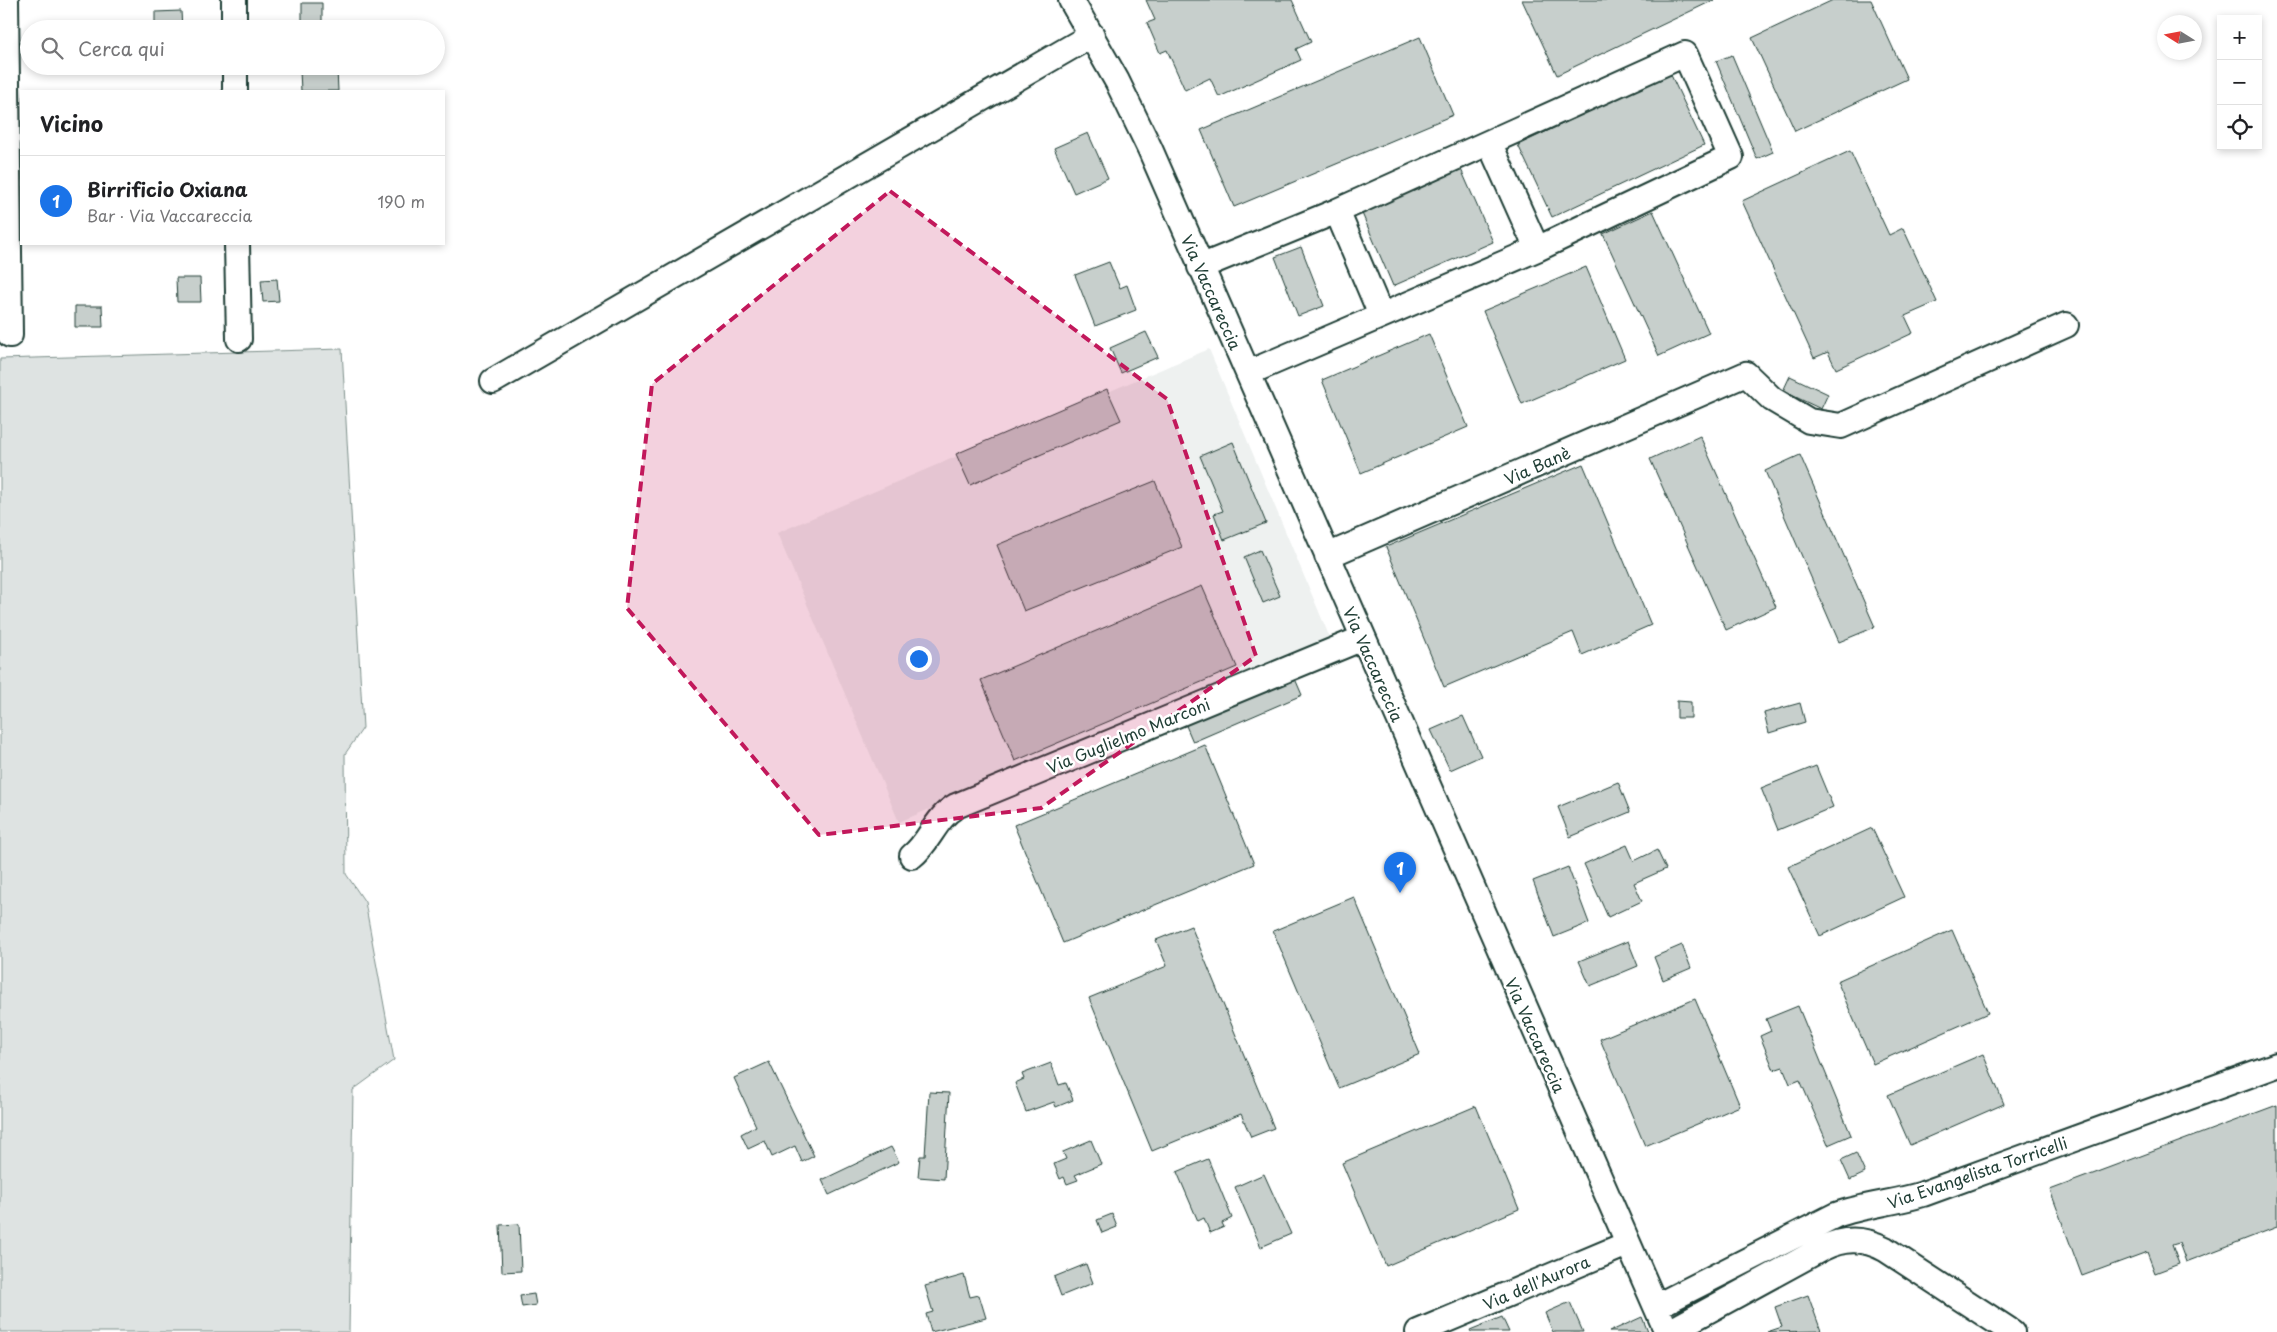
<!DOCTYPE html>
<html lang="it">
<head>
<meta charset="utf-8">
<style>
  :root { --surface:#fff; --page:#f6f6f6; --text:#202124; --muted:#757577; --line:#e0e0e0; --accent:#1a73e8 }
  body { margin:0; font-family:"Playpen Sans",sans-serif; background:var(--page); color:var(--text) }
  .controls { position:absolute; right:15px; top:15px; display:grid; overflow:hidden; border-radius:0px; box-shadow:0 2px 8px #0003 }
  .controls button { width:45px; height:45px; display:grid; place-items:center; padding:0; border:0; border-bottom:1px solid var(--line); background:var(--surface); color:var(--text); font:25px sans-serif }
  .compass { position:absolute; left:2157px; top:15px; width:45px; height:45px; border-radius:50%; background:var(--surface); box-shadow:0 2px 8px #0003; rotate:281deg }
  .you { position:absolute; left:918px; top:658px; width:18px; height:18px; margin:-12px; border:4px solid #fff; border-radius:50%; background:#1a73e8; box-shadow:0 0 0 8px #1a73e833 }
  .badge { display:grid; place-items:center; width:32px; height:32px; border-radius:50%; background:var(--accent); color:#fff; font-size:16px; font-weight:700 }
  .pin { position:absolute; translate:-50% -41px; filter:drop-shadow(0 1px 2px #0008) }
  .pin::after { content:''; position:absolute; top:26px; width:18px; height:15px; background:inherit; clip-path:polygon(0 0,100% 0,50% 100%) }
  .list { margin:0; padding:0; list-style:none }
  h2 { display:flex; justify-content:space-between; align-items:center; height:65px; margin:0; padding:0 20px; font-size:21px }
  h2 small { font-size:16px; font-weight:400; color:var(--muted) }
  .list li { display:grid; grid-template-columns:32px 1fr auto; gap:15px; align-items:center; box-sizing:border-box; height:90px; padding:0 20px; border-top:1px solid var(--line) }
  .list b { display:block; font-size:19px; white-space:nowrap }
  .list p { margin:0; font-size:16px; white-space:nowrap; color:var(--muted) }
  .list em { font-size:16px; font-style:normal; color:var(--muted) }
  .icon { flex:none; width:28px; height:28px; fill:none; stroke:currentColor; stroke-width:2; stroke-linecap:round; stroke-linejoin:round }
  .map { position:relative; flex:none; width:2277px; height:1332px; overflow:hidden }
  .search { position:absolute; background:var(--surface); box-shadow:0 2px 8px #0003; left:20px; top:20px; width:425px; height:55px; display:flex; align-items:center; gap:12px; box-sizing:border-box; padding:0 18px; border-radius:28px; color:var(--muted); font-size:19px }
  .panel { position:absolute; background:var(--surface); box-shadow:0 2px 8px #0003; left:20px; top:90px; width:425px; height:155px; border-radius:0px }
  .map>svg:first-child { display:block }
  .built { fill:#eef1f0 }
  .green { fill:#dee3e2; stroke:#7e908b }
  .building { fill:#c7cfcc; stroke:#1f3d34 }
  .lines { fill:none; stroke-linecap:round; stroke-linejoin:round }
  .minor-casing { stroke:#1f3d34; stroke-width:28 }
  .minor { stroke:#fff; stroke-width:24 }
  .marked { fill:#c2185b; fill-opacity:0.2; stroke:#c2185b; stroke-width:4; stroke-dasharray:10 6; stroke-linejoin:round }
  .labels { text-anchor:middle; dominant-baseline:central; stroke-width:5; stroke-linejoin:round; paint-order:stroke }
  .street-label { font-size:16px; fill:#1f3d34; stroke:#fff }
</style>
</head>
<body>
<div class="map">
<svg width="2277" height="1332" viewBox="0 0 2277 1332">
  <rect width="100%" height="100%" fill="#fff"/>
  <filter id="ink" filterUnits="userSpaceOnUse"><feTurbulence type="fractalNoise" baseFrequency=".02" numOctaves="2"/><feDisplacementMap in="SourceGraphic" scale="10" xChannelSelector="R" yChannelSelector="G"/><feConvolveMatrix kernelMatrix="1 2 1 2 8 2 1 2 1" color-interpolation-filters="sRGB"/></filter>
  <g filter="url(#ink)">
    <!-- built -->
    <path class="built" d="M1209 349 1330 638 899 822 777 533Z"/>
    <!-- green -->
    <path class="green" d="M342 349 363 728 345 754 346 874 365 902 394 1060 353 1090 349 1332H0V359Z"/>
    <!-- building -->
    <path class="building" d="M1146 0H1292L1311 42 1296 49 1301 60 1219 97 1210 78 1185 90 1167 50 1160 53 1147 23 1155 20Z
      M1522 0H1714L1557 75Z
      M1833 0H1871L1907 79 1795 131 1752 38Z
      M302 3H322V29H302Z
      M181 11 182 29H155V12Z
      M1420 37 1453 115 1234 207 1201 130Z
      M1732 55 1773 152 1757 159 1716 61Z
      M337 69 338 91H301L300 71Z
      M1670 73 1704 145 1552 217 1518 145Z
      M1088 133 1108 178 1074 193 1054 148Z
      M1850 151 1889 235 1903 228 1937 302 1905 316 1913 333 1836 369 1828 352 1814 358 1742 201Z
      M1460 167 1493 242 1393 286 1361 211Z
      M1653 211 1709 333 1659 356 1603 234Z
      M1301 247 1324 306 1298 316 1275 257Z
      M1109 262 1120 288 1127 285 1136 310 1095 326 1075 275Z
      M1586 267 1625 359 1522 404 1483 311Z
      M176 278H200L201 302H177Z
      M277 279 279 301 263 302 261 280Z
      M75 306H102L103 327H75Z
      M1146 332 1158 357 1121 373 1110 348Z
      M1429 334 1468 427 1361 473 1322 380Z
      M1790 376 1828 394 1821 409 1783 391Z
      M1107 389 1121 420 970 485 956 454Z
      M1700 436 1776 607 1726 630 1650 459Z
      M1233 442 1266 523 1224 540 1214 514 1223 511 1200 456Z
      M1800 455 1875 627 1839 642 1765 471Z
      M1583 464 1651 625 1582 655 1573 632 1444 687 1386 547Z
      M1155 481 1182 547 1024 611 997 545Z
      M1260 550 1280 596 1263 603 1244 557Z
      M1202 586 1237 667 1015 761 981 680Z
      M1293 674 1302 695 1193 742 1184 721Z
      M1677 701 1691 702V718H1677Z
      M1800 703 1805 722 1769 733 1764 713Z
      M1463 716 1481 756 1450 770 1431 730Z
      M1205 745 1254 864 1063 943 1014 825Z
      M1816 766 1833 807 1778 830 1761 788Z
      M1618 782 1630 812 1570 837 1558 807Z
      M1872 828 1904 897 1820 936 1788 867Z
      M1627 845 1634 861 1657 850 1666 869 1634 883 1642 901 1608 917 1584 864Z
      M1568 867 1589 923 1554 937 1533 881Z
      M1354 897 1420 1054 1339 1088 1273 931Z
      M1191 926 1274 1128 1251 1137 1241 1114 1152 1151 1089 998 1167 966 1156 940Z
      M1952 930 1988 1013 1873 1064 1837 981Z
      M1628 941 1638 966 1590 986 1579 961Z
      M1682 945 1691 968 1663 980 1654 957Z
      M1695 999 1740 1106 1645 1146 1600 1039Z
      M1798 1006 1851 1135 1828 1145 1800 1080 1790 1084 1783 1067 1774 1070 1760 1036 1771 1031 1766 1019Z
      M1983 1054 2004 1104 1910 1145 1888 1095Z
      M769 1062 814 1156 802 1162 795 1146 772 1157 765 1141 748 1149 741 1134 756 1126 734 1078Z
      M1051 1063 1059 1085 1066 1083 1073 1100 1056 1107 1054 1102 1026 1112 1015 1083 1024 1079 1022 1074Z
      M929 1092 949 1093 944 1179 918 1177 920 1156H925Z
      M2277 1105V1227L2186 1262 2179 1243 2172 1245 2179 1264 2155 1273 2147 1252 2082 1276 2050 1190Z
      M1476 1106 1519 1209 1386 1266 1342 1163Z
      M1091 1140 1101 1164 1075 1175 1078 1180 1067 1184 1064 1177 1060 1179 1054 1164 1066 1159 1063 1152Z
      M891 1147 899 1162 829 1195 822 1180Z
      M1856 1153 1865 1173 1850 1180 1841 1160Z
      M1208 1159 1232 1218 1222 1223 1224 1227 1210 1233 1204 1218 1198 1221 1177 1172Z
      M1264 1174 1291 1234 1261 1247 1235 1187Z
      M1112 1214 1117 1227 1102 1233 1097 1220Z
      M519 1224 521 1271 502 1272 500 1225Z
      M1086 1264 1093 1283 1061 1296 1054 1277Z
      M964 1275 970 1297 979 1295 986 1318 931 1332 926 1314 933 1312 925 1286Z
      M534 1294 536 1305 522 1307 520 1296Z
      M1808 1295 1821 1331 1767 1332 1782 1327 1775 1307Z
      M1570 1302 1583 1332H1553L1545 1313Z
      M1502 1317 1509 1332H1471L1470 1330Z
      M1642 1317 1648 1332H1609Z"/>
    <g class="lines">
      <defs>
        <path id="minor" d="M6 0 10 335
          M234 0V29
          M1071 0 1117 81 1150 149 1667 1332
          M235 66V91
          M1490 144 1537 249
          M1337 211 1381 315
          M237 244 239 339
          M1200 267 1337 211 1685 54 1731 157 1537 249 1248 373
          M493 381 1092 35
          M1327 556 1746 374 1772 399 1809 421 1841 426 2066 325
          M912 856C930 842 935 818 956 806L1363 638
          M1657 1306 1836 1215C1865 1205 1894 1203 1923 1194L2277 1065
          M1418 1332 1627 1244
          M1669 1332 1823 1248C1845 1237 1864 1238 1885 1249L2012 1332"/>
      </defs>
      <!-- minor casing -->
      <use href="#minor" class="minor-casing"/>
      <!-- minor -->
      <use href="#minor" class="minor"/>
    </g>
  </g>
  <!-- marked area -->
  <path class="marked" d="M890 191 1167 399 1256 656 1041 808 819 835 627 608 652 384Z"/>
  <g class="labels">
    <!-- street labels -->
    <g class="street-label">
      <text transform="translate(1212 292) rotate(66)">Via Vaccareccia</text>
      <text transform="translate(1537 465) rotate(-24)">Via Banè</text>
      <text transform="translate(1374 664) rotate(66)">Via Vaccareccia</text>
      <text transform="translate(1128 735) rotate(-22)">Via Guglielmo Marconi</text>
      <text transform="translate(1536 1035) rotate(66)">Via Vaccareccia</text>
      <text transform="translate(1977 1172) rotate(-19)">Via Evangelista Torricelli</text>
      <text transform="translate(1536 1282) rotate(-23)">Via dell'Aurora</text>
    </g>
  </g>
</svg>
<div class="controls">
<button>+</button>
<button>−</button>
<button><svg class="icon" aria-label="locate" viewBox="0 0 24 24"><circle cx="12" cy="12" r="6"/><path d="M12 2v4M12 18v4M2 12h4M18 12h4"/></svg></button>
</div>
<svg class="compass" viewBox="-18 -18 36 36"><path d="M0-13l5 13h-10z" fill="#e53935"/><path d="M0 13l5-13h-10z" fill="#757577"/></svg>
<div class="you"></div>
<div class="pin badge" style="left:1400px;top:893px">1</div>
<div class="search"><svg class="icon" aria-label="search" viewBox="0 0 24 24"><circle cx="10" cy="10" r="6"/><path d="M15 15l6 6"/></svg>Cerca qui</div>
<section class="panel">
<h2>Vicino<small></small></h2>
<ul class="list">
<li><span class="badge">1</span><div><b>Birrificio Oxiana</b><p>Bar · Via Vaccareccia</p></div><em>190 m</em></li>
</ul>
</section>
</div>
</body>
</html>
